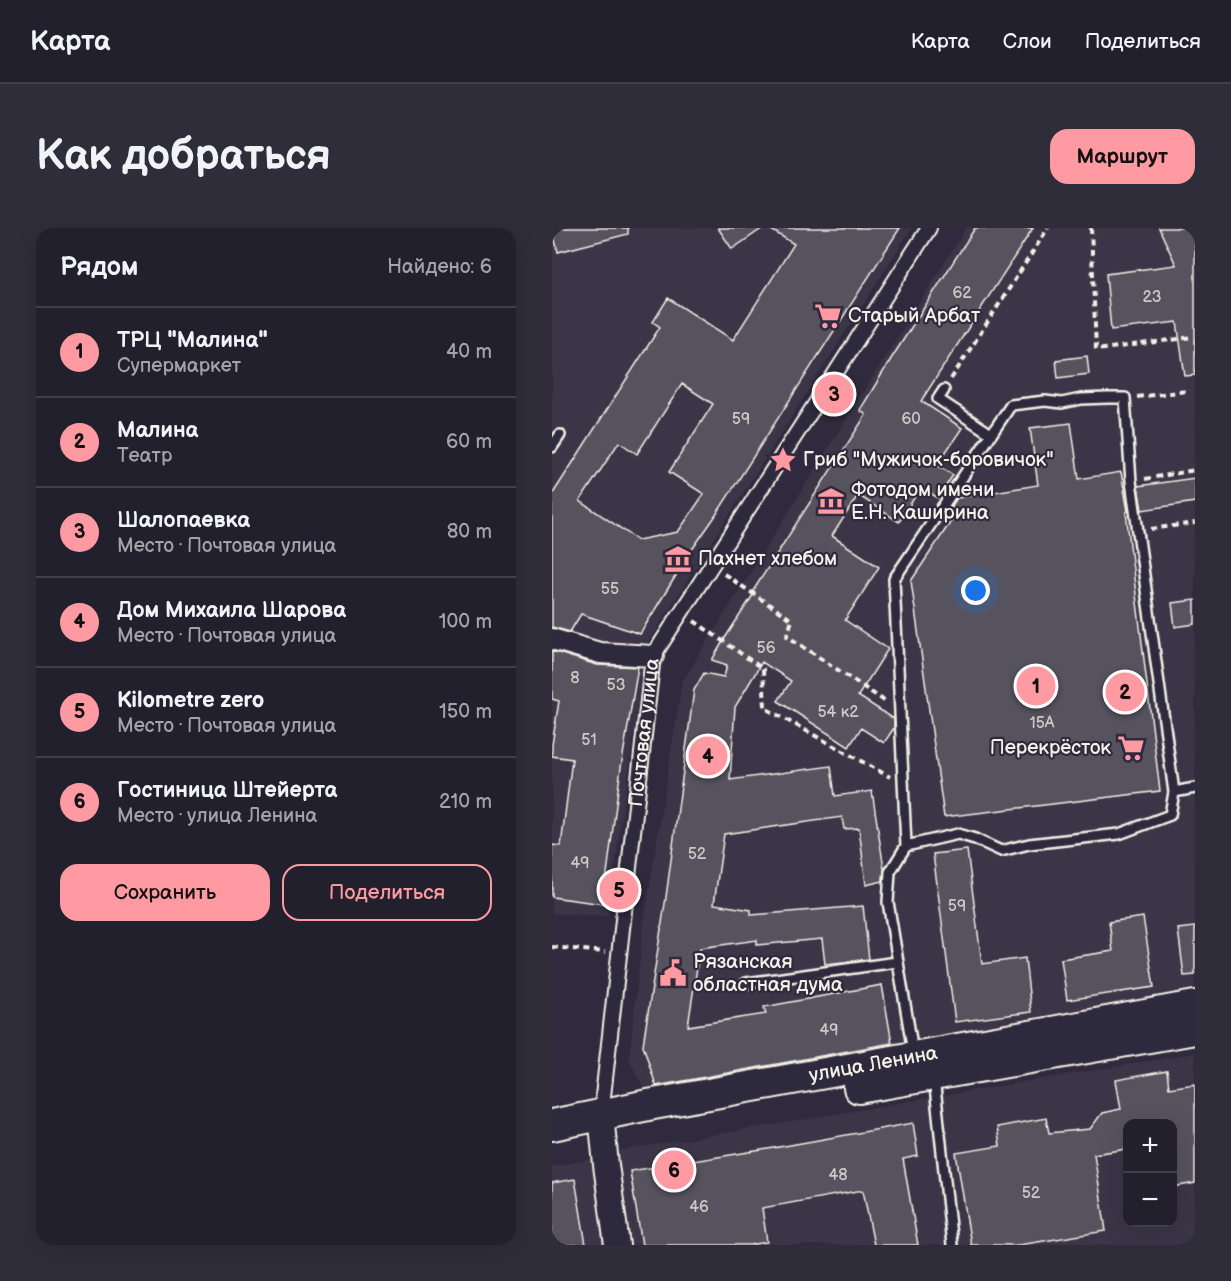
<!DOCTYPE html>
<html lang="ru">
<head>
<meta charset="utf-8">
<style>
  :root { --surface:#23202e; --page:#2f2d3a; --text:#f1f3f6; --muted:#a3a3aa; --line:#403e4a; --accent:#ff9aa2 }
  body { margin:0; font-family:"Balsamiq Sans",sans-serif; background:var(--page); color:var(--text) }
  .controls { position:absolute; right:18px; bottom:18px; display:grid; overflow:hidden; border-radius:12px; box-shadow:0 6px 24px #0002 }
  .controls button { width:54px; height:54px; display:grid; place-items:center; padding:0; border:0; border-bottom:2px solid var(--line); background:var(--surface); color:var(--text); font:30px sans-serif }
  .you { position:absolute; left:424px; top:363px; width:21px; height:21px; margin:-15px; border:4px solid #fff; border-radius:50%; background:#1a73e8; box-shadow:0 0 0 9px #1a73e833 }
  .badge { display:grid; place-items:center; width:39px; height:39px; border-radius:50%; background:var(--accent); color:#111; font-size:20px; font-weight:700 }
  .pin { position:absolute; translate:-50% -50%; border:3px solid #fff; box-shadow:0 2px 6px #0006 }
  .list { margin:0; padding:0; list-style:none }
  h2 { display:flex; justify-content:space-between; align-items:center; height:78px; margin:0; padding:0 24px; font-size:26px }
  h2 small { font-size:20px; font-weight:400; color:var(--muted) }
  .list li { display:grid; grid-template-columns:39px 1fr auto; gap:18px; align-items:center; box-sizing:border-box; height:90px; padding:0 24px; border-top:2px solid var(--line) }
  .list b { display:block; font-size:22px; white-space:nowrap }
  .list p { margin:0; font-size:20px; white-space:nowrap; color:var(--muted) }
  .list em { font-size:20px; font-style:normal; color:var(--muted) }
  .actions { display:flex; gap:12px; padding:18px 24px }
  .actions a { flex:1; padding:14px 0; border:2px solid var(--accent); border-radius:18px; text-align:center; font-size:21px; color:var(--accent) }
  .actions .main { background:var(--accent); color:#111 }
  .map { position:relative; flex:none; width:643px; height:1017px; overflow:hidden; border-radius:18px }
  header { display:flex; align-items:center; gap:36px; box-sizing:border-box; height:84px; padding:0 30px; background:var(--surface); border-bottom:2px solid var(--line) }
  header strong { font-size:28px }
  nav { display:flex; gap:33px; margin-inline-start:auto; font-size:21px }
  .intro { display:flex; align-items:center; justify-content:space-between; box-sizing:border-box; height:144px; padding:0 36px }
  h1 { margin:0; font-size:42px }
  .button { padding:15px 27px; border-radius:18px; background:var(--accent); color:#111; font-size:21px; font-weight:700 }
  main { display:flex; gap:36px; padding:0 36px }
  aside { flex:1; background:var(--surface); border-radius:18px; box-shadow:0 6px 24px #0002 }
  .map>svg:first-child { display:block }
  .built { fill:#3b3647; fill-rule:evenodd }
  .building { fill:#56525f; stroke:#f4f1e8; stroke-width:1.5; fill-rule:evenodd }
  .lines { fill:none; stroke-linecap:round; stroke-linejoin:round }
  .service-casing { stroke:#f4f1e8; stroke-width:14 }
  .pedestrian-casing { stroke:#f4f1e8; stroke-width:18 }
  .minor-casing { stroke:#f4f1e8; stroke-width:24 }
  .tertiary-casing { stroke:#f4f1e8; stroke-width:28 }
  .primary-casing { stroke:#f4f1e8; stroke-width:34 }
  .path { stroke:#f4f1e8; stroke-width:4; stroke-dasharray:6 4.5; stroke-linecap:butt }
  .service { stroke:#2f2a3d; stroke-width:9 }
  .pedestrian { stroke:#2f2a3d; stroke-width:14 }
  .minor { stroke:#2f2a3d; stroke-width:20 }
  .tertiary { stroke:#2f2a3d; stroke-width:24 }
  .primary { stroke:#2f2a3d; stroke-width:30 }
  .labels { text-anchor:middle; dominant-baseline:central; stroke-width:4.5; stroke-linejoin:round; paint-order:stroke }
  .number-label { font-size:16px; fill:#ccc9c6 }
  .poi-label { font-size:20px; fill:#f4f1e8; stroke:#2f2a3d; text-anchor:start }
  .street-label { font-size:20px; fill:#f4f1e8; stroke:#2f2a3d }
</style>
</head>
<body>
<header>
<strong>Карта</strong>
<nav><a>Карта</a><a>Слои</a><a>Поделиться</a></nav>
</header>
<div class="intro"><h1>Как добраться</h1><a class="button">Маршрут</a></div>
<main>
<aside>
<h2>Рядом<small>Найдено: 6</small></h2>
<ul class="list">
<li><span class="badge">1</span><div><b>ТРЦ &quot;Малина&quot;</b><p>Супермаркет</p></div><em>40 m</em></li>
<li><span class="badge">2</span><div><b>Малина</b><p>Театр</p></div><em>60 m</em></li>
<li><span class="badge">3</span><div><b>Шалопаевка</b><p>Место · Почтовая улица</p></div><em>80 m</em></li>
<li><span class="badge">4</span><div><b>Дом Михаила Шарова</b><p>Место · Почтовая улица</p></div><em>100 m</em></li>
<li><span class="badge">5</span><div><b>Kilometre zero</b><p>Место · Почтовая улица</p></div><em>150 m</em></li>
<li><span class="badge">6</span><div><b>Гостиница Штейерта</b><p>Место · улица Ленина</p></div><em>210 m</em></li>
</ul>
<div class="actions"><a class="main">Сохранить</a><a>Поделиться</a></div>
</aside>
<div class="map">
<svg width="643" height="1017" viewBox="0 0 643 1017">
  <rect width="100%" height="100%" fill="#2f2a3d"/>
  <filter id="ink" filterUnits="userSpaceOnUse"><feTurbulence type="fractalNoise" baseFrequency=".0167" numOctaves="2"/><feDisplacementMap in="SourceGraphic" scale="12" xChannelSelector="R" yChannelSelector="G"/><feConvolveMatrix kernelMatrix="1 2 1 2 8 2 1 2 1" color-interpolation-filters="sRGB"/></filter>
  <g filter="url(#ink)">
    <!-- built -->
    <path class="built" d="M0 0H360L94 418 56 688 0 686Z
      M414 0H643V760L96 868 77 832 91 701 130 454Z
      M643 825V1017H79L66 923ZM576 896H620V994H576Z
      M43 931 53 1017H0V938Z"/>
    <!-- building -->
    <path class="building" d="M0 0H76V6L6 24Z
      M166 0H211L180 21Z
      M216 0H348L162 290 139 323 88 406 29 386 18 404 0 399V267L108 99 101 94 116 70 181 112 242 16ZM130 156 161 176 117 244 152 266 126 304 86 312 28 273 67 214 85 226Z
      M423 0H481L369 173 410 200 385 237 401 247 386 270 369 259 347 294 306 267 280 308 327 339 293 392 336 421 306 468 342 491V500L332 515 309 500 297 519 226 473 239 453 210 434 183 479 178 552 279 538 283 568 320 563 332 641 331 653 314 657 307 600 292 601 290 589 172 606 162 676 199 682V687L311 678 317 731 273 736 270 711 205 717V712L148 720 136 798 214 786 212 779 330 757 340 815 104 858 91 817 114 669 142 462 152 445 172 449 175 437 160 432 173 410 203 364 201 363 314 187 308 182 339 131Z
      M607 0H643V147L633 148 625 94 559 102 554 46 624 37Z
      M535 128 537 146 506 150 504 132Z
      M519 195 527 251 569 244 576 283 574 284 608 563 392 589 359 353 406 283 399 279 405 270 486 257 478 200Z
      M643 250V274L590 282 586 258Z
      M643 372V396L623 399 620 375Z
      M0 423 45 437 86 439 69 539 51 676 0 669V617L9 618 20 531 0 528V517L7 473 0 471Z
      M415 622 430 736 473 730 479 784 403 794 381 626Z
      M591 689 602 759 515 772 509 731 561 723 557 694Z
      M643 699V747L632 748 626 701Z
      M615 843 617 860 643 856V955L621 959V896H576V921L542 926 554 1003 467 1017H419L404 925 448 918 445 899 494 890 497 905 538 901 550 885 569 881 564 852Z
      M361 895 366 928 351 931 366 1017H322L311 962 210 980 215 1014 198 1017H90L78 943 216 921Z
      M23 951 34 1017H0V955Z"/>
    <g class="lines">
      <defs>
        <path id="service" d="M392 162 386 171 439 206
          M0 219 8 207
          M622 564 643 560
          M354 618 406 606 423 611 449 623 477 616 567 606 618 587 622 564 579 253 573 170H555L529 171 510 175 493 173 459 177 342 351 354 618 338 644 336 674 361 824
          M194 755 345 734
          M382 850 400 1017"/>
        <g id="pedestrian">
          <path id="s1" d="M49 886 101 428 377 0"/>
        </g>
        <path id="minor" d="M0 411 48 425 101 428"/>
        <path id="tertiary" d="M49 886 54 937 65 1017"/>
        <g id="primary">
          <path d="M307 860 643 801"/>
          <path id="s2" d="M0 897 96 877 643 778"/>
        </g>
      </defs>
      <!-- service casing -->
      <use href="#service" class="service-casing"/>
      <!-- pedestrian casing -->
      <use href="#pedestrian" class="pedestrian-casing"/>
      <!-- minor casing -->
      <use href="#minor" class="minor-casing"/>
      <!-- tertiary casing -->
      <use href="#tertiary" class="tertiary-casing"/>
      <!-- primary casing -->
      <use href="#primary" class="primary-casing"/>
      <!-- path -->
      <path class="path" d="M539 0 544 122 641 109
        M399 151 496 0
        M585 169 635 163
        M593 251 643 242
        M599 301 643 295
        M172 346 240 392 235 408 334 474
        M142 393 211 441 213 480 338 549
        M0 719 53 724"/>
      <!-- service -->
      <use href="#service" class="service"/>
      <!-- pedestrian -->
      <use href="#pedestrian" class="pedestrian"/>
      <!-- minor -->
      <use href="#minor" class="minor"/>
      <!-- tertiary -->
      <use href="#tertiary" class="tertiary"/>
      <!-- primary -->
      <use href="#primary" class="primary"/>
    </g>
  </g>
  <!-- icons -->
  <defs>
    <symbol id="supermarket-bare" viewBox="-9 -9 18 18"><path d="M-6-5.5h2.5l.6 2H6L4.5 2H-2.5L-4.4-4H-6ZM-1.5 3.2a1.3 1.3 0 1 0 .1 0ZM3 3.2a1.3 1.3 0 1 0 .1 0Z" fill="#ff9aa2" stroke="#2f2a3d" stroke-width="2.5" paint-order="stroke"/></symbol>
    <symbol id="sight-bare" viewBox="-9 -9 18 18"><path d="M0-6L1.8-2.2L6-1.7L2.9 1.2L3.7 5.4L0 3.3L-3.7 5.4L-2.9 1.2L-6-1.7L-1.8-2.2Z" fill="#ff9aa2" stroke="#2f2a3d" stroke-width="2.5" paint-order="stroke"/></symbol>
    <symbol id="museum-bare" viewBox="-9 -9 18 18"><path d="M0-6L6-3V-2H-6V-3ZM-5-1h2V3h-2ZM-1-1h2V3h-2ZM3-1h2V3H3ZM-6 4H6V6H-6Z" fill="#ff9aa2" stroke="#2f2a3d" stroke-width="2.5" paint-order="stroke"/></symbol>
    <symbol id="civic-bare" viewBox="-9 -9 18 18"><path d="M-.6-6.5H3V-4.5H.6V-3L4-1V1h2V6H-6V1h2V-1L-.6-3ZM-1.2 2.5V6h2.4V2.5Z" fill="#ff9aa2" stroke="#2f2a3d" stroke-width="2.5" paint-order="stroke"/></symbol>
  </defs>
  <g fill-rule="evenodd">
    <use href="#supermarket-bare" x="257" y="69" width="38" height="38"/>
    <use href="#sight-bare" x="212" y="213" width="38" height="38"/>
    <use href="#museum-bare" x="260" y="254" width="38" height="38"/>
    <use href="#museum-bare" x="107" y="312" width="38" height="38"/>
    <use href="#supermarket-bare" x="560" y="501" width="38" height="38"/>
    <use href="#civic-bare" x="102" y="726" width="38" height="38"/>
  </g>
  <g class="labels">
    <!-- number labels -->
    <g class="number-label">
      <text x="410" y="65">62</text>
      <text x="600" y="69">23</text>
      <text x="189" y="191">59</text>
      <text x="359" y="191">60</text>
      <text x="58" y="361">55</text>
      <text x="214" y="420">56</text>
      <text x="23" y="450">8</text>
      <text x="64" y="457">53</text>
      <text x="286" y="484">54 к2</text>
      <text x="490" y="495">15А</text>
      <text x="37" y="512">51</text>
      <text x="145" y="626">52</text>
      <text x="28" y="635">49</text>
      <text x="405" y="678">59</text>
      <text x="277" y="802">49</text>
      <text x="286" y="947">48</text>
      <text x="479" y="965">52</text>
      <text x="147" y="979">46</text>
    </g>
    <!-- poi labels -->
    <g class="poi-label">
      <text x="296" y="88">Старый Арбат</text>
      <text x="251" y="232">Гриб "Мужичок-боровичок"</text>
      <text x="299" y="262">Фотодом имени<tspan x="299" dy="23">Е.Н. Каширина</tspan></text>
      <text x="146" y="331">Пахнет хлебом</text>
      <text x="559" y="520" text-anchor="end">Перекрёсток</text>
      <text x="141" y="734">Рязанская<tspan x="141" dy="23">областная дума</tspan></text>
    </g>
    <!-- street labels -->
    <g class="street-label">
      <text stroke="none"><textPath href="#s1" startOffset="384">Почтовая улица</textPath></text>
      <text stroke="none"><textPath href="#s2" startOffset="327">улица Ленина</textPath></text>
    </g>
  </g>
</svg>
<div class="controls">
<button>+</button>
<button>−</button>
</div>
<div class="you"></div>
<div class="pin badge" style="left:484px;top:458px">1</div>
<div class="pin badge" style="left:573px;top:464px">2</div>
<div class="pin badge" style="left:282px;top:166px">3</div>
<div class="pin badge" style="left:156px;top:528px">4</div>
<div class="pin badge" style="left:67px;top:662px">5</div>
<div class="pin badge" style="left:122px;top:942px">6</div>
</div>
</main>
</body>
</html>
